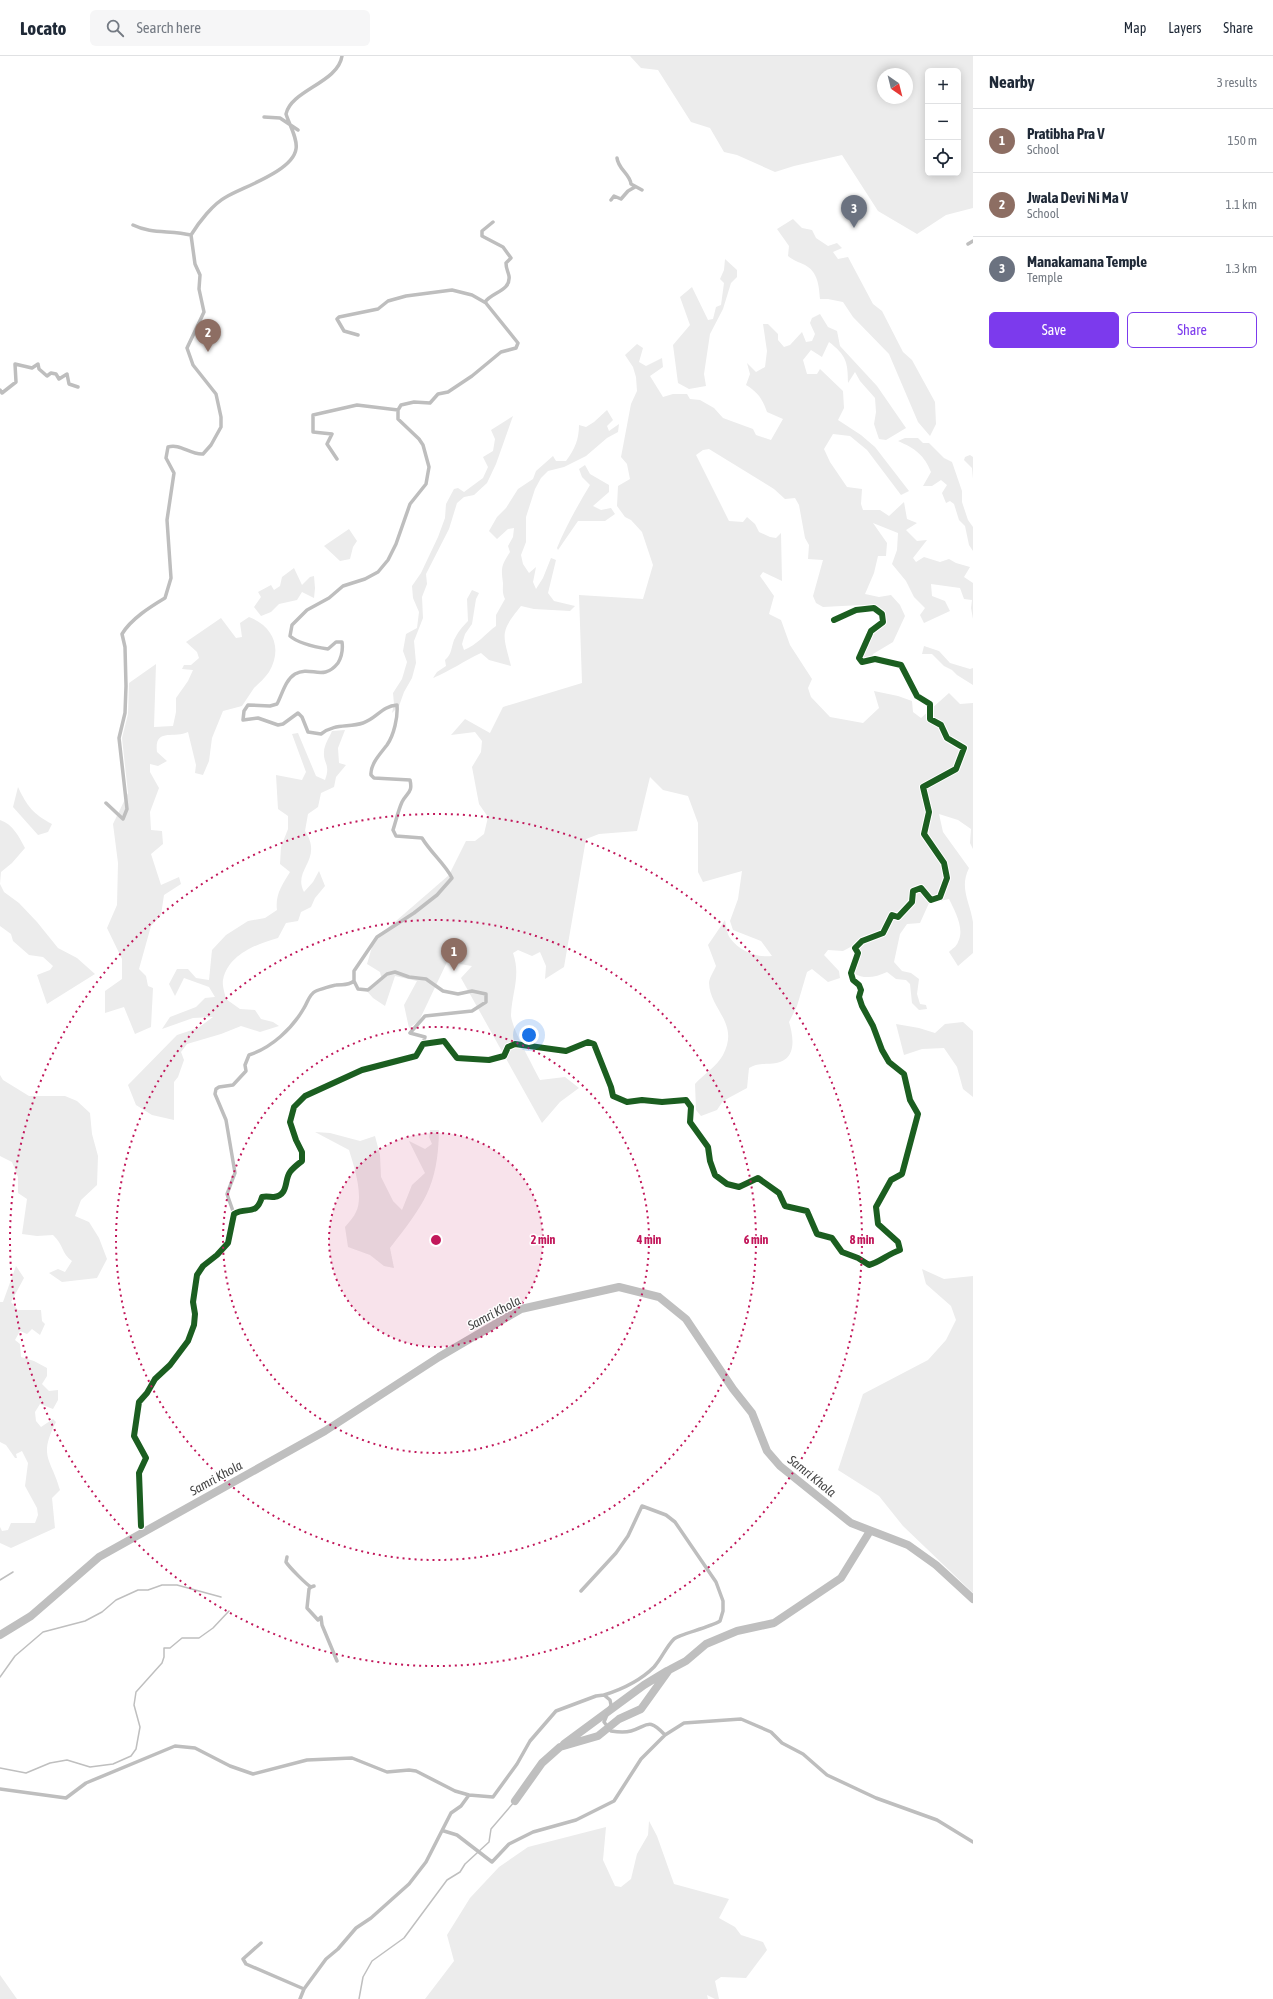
<!DOCTYPE html>
<html lang="en">
<head>
<meta charset="utf-8">
<style>
  :root { --surface:#fff; --page:#f6f6f7; --text:#1f2937; --muted:#747a83; --line:#e0e1e3; --accent:#7c3aed }
  body { margin:0; font-family:"Asap Condensed",sans-serif; background:var(--page); color:var(--text) }
  .controls { position:absolute; right:12px; top:12px; display:grid; overflow:hidden; border-radius:6px; box-shadow:0 2px 10px #0003 }
  .controls button { width:36px; height:36px; display:grid; place-items:center; padding:0; border:0; border-bottom:1px solid var(--line); background:var(--surface); color:var(--text); font:20px sans-serif }
  .compass { position:absolute; left:877px; top:12px; width:36px; height:36px; border-radius:50%; background:var(--surface); box-shadow:0 2px 10px #0003; rotate:145deg }
  .you { position:absolute; left:529px; top:979px; width:14px; height:14px; margin:-10px; border:3px solid #fff; border-radius:50%; background:#1a73e8; box-shadow:0 0 0 6px #1a73e833 }
  .badge { display:grid; place-items:center; width:26px; height:26px; border-radius:50%; background:var(--accent); color:#fff; font-size:13px; font-weight:700 }
  .pin { position:absolute; translate:-50% -33px; filter:drop-shadow(0 1px 2px #0008) }
  .pin::after { content:''; position:absolute; top:21px; width:14px; height:12px; background:inherit; clip-path:polygon(0 0,100% 0,50% 100%) }
  .list { margin:0; padding:0; list-style:none }
  h2 { display:flex; justify-content:space-between; align-items:center; height:52px; margin:0; padding:0 16px; font-size:17px }
  h2 small { font-size:13px; font-weight:400; color:var(--muted) }
  .list li { display:grid; grid-template-columns:26px 1fr auto; gap:12px; align-items:center; box-sizing:border-box; height:64px; padding:0 16px; border-top:1px solid var(--line) }
  .list b { display:block; font-size:15px; white-space:nowrap }
  .list p { margin:0; font-size:13px; white-space:nowrap; color:var(--muted) }
  .list em { font-size:13px; font-style:normal; color:var(--muted) }
  .actions { display:flex; gap:8px; padding:12px 16px }
  .actions a { flex:1; padding:9px 0; border:1px solid var(--accent); border-radius:6px; text-align:center; font-size:14px; color:var(--accent) }
  .actions .main { background:var(--accent); color:#fff }
  .icon { flex:none; width:22px; height:22px; fill:none; stroke:currentColor; stroke-width:2; stroke-linecap:round; stroke-linejoin:round }
  .map { position:relative; flex:none; width:973px; height:1943px; overflow:hidden }
  header { display:flex; align-items:center; gap:24px; box-sizing:border-box; height:56px; padding:0 20px; background:var(--surface); border-bottom:1px solid var(--line) }
  header strong { font-size:19px }
  nav { display:flex; gap:22px; margin-inline-start:auto; font-size:14px }
  .search { width:280px; height:36px; background:var(--page); display:flex; align-items:center; gap:10px; box-sizing:border-box; padding:0 14px; border-radius:6px; color:var(--muted); font-size:15px }
  main { display:flex }
  aside { flex:1; background:var(--surface) }
  .map>svg:first-child { display:block }
  .green { fill:#ececec; fill-rule:evenodd }
  .lines { fill:none; stroke-linecap:round; stroke-linejoin:round }
  .stream { stroke:#bfbfbf; stroke-width:1.5 }
  .river { stroke:#bfbfbf; stroke-width:8 }
  .minor { stroke:#bebebe; stroke-width:3.5 }
  .cycleway-casing { stroke:#fff; stroke-width:8 }
  .cycleway { stroke:#1b5e20; stroke-width:6 }
  .ring { fill:none; stroke:#c2185b; stroke-width:2; stroke-dasharray:2 4 }
  .labels { text-anchor:middle; dominant-baseline:central; stroke-width:3; stroke-linejoin:round; paint-order:stroke }
  .water-label { font-size:13px; font-style:italic; fill:#444; stroke:#fff }
  .centre { fill:#c2185b; stroke:#fff; stroke-width:2 }
  .ring-label { font-size:12px; text-anchor:middle; font-weight:bold; fill:#c2185b; stroke:#fff; stroke-width:3; stroke-linejoin:round; paint-order:stroke }
</style>
</head>
<body>
<header>
<strong>Locato</strong>
<div class="search"><svg class="icon" aria-label="search" viewBox="0 0 24 24"><circle cx="10" cy="10" r="6"/><path d="M15 15l6 6"/></svg>Search here</div>
<nav><a>Map</a><a>Layers</a><a>Share</a></nav>
</header>
<main>
<div class="map">
<svg width="973" height="1943" viewBox="0 0 973 1943">
  <rect width="100%" height="100%" fill="#fff"/>
  <!-- green -->
  <path class="green" d="M630 0H973V152L946 159 917 178 878 155 842 99 794 110 775 116 737 99 724 96 710 72 691 66 658 14 641 12ZM928 15H958V117H928ZM883 18H907V42H883Z
    M793 163 802 172 812 174 816 182 828 190 837 187 842 192 833 196 838 203 848 201 873 248 882 255 903 296 912 304 935 346 936 368 930 380 918 366 889 298 853 261 843 246 828 243H820C819 230 818 216 805 209 799 206 794 205 788 200L789 190 777 173Z
    M725 203 737 214V221L731 227 723 253 710 278 704 318 706 330 689 333 678 327 673 289 690 269 680 241 692 231 708 264 713 263 716 251 721 249 724 227 720 223 724 214Z
    M820 258 828 271 837 275 840 290 877 330 906 372 886 384 879 383 874 368 876 356 875 342 860 325 855 316 848 327C848 306 846 299 829 286L822 301 811 294 803 304 807 318H817L820 313 843 335 844 352 838 364 861 379 875 391 909 435 901 439 867 394 850 380 833 378 824 393 830 406 847 431 862 433 861 448 863 454H880L889 460 904 446 907 463 917 467 906 474 917 485 927 484 913 502 916 506 924 501 940 506 949 503 956 507 970 511 964 521 973 527V563L971 552 972 544 964 543 960 532 931 528 932 540 945 545 950 555 924 567 920 559 925 552 914 541 906 525 892 508 897 494 898 477 873 467 887 487 886 500H878L874 517 865 538 879 541 891 539 900 549 905 560 893 586 873 598 872 602 865 603 862 600 873 577 886 565V558L876 551 861 549 823 551 816 547 813 540 823 504 808 503 809 489 805 482 799 449 795 442 785 443 774 433 709 393 703 394 696 399 729 465 743 466 747 461 755 468 759 476 770 481 776 482 781 477 782 525 763 516 760 520 774 540 769 558 781 564 790 589 812 623 808 632 811 641 830 661 863 667 879 652 874 635 898 640 912 645 913 656 921 662 949 637 960 648 973 647V793L970 787 971 773 958 764 939 758 943 776 969 812C959 832 970 846 973 866 973 876 973 887 973 897L958 910 949 896C952 893 957 890 958 886 965 873 955 855 949 843L929 847 920 867 907 868 900 878 894 906 902 915 911 917 919 923 917 938 920 948 926 949 927 953 919 954 912 947 910 928 906 924 896 923 887 916C876 921 864 924 854 917L861 897 858 887 843 895 828 894 824 899 839 915 840 922 828 926 812 913 807 916 797 950 789 966C793 979 797 1000 780 1006 768 1010 761 1005 749 1012L747 1032 723 1045 717 1054 701 1060 696 1054 695 1028C703 1019 717 1010 723 999 740 967 710 954 709 927 709 922 714 915 716 910L708 889 725 864C726 869 727 878 730 882 739 895 757 902 772 900L761 885 733 874 730 865 738 843 742 815 703 826 698 816V767L688 740 663 734 650 721 637 775 599 778 586 783 564 911 545 923 546 910 540 896 532 900 518 894 513 897C521 920 512 936 511 959 511 971 534 1012 540 1024L565 1021 579 1032 560 1046 542 1067 461 922 472 910 447 906 419 965 409 972 404 949 417 925 395 920 385 950 373 942 365 933 382 924 380 916 367 908 374 884 449 819 466 785H475L484 778 488 761 479 748 472 711 481 696 482 685 475 676 451 679 465 663 490 677 503 651 582 627 579 539 643 543 653 509 642 476 631 464 625 461 617 450 618 430 630 423 627 408 621 401 631 348 637 335 636 321 633 311 625 299 637 288 643 292 639 306 646 310 662 302 663 311 650 320 663 341 673 338H687L690 343 700 344 714 352 723 362 753 373 756 379 771 384 783 363 767 356C763 344 758 336 746 329L750 318 747 307 756 316 765 311 767 295 763 268H768L778 278V284L784 291 790 289 802 276 806 286 812 285 815 278 810 267 812 262Z
    M607 354 613 364 607 370 609 375 619 368 618 376 607 382 586 400 564 411 548 415 541 422 535 433 526 461V486L521 499 523 508 529 517 536 511 533 526 536 533 543 522 551 502 556 504 548 537 554 545 575 550 570 555 534 553 521 550C499 577 503 578 511 610L489 604 481 597C464 605 450 615 433 622L437 616 446 610 445 604C452 598 451 592 454 584 458 576 462 571 468 565L467 543 472 534 479 537 476 543 472 568 465 578 462 588 464 594C477 589 485 578 496 570V559L505 543C502 537 503 533 503 527 501 512 501 510 510 496L508 490 513 481 514 472 508 473 497 483 489 475 497 461 506 452 518 433 533 423 536 415 553 400 556 405H566C575 393 579 383 579 369L586 371 594 366Z
    M513 360 496 408 487 427 474 439 464 441 457 447 449 473 426 518 427 528 422 541 423 562 414 585 416 607 412 622 404 636 399 650 392 657 394 648 393 637 402 623 407 606 403 595 406 578 417 572 419 556 413 542 412 530 421 517 438 481 445 462 446 448 454 433 458 432 464 436 483 422 488 411 483 401 493 395 495 383 491 374Z
    M905 382H918L923 387H929L944 402 952 406 962 435V446L968 464 973 471V495L969 489 965 470 959 464 954 448 950 445 946 447 942 437 947 429 941 424 932 430H923L931 416C924 399 916 393 898 385Z
    M970 399 973 401V423L972 412 964 404 965 401Z
    M585 409 590 418 609 429V436L593 450 601 454 611 452 615 458 605 465H578L558 494 557 492C566 470 578 449 590 429L582 421 579 413Z
    M349 473 357 485 353 491 350 503 340 505 324 490Z
    M294 512 302 529 310 521 314 520 315 532 314 542 302 536 297 544 279 548 271 556 261 560 254 551 261 541 258 536 271 529 274 534 280 530 282 521Z
    M249 561C273 570 283 592 269 616 265 622 259 627 254 632 250 638 246 644 242 650L223 655 212 682 209 705 203 719 195 717 196 709 188 676C174 683 154 671 157 696L167 705 158 710 150 708V716L159 732 150 756 151 774 162 775 163 788 151 798 161 829 179 821 181 828 164 839 161 859 151 870 139 913 146 920 148 930 153 932 151 971 135 978 124 951 105 957V935L122 923V903L107 872 117 849 118 807 113 768 128 737 122 682 128 658 129 627 156 608 154 671 173 670 176 656V642L188 625 193 614 182 613 184 609H191L199 602 197 596 186 586 221 562 236 582 242 581 240 567Z
    M924 590 939 595 950 607 970 613 973 612V629L957 619 952 614 944 610 932 598H922Z
    M345 674 338 692 339 707 346 709 336 721 334 731 321 737 318 751 308 758 305 775C324 804 292 813 304 836L313 826 319 815 325 830 315 842 311 851 301 856 298 865 286 867 278 882C256 888 228 899 223 924 222 930 225 938 226 943L240 953 255 954 261 963 273 966 279 970 260 976 241 970 221 978 187 988 181 996 184 1004 178 1021 174 1026V1064L152 1059 136 1049 128 1029 177 979 198 972 213 961 193 962 162 973 170 961 196 951 205 942 215 941 209 931 184 922 175 940 169 928 177 913H188L196 922 209 924 212 894 226 879 248 865 265 862 277 854C275 839 282 829 290 816L280 808 281 791 288 773V760L278 753 276 719 302 724 306 716 292 678 298 677 316 720 325 724C331 708 323 708 324 696 324 689 330 680 332 675Z
    M18 731C27 750 33 758 52 768L48 776 38 779 13 751Z
    M0 764C13 768 19 781 25 792L12 807 1 816 0 828Z
    M0 828 4 836 19 847 37 866 58 892 77 902 95 918 47 948 37 919 50 914 53 910 43 901 29 899 13 885 11 878 0 870Z
    M963 966 973 975V1041L963 1033 957 1011 944 992 922 993 904 999 896 968 919 972 935 977 945 968Z
    M0 1019 3 1024 29 1040H65L77 1045 90 1057 92 1078 98 1100 97 1129 81 1144 75 1160 89 1166 99 1182 107 1203 97 1222 62 1226 49 1217 58 1213 65 1216 72 1205C61 1197 64 1189 53 1179L37 1180 22 1178 27 1143 18 1137V1121L12 1106 0 1100Z
    M430 1074H439C438 1131 424 1148 390 1192L394 1212 384 1210 370 1199 348 1191 345 1171C349 1166 354 1161 356 1156 364 1140 354 1110 349 1094L315 1076 330 1077 360 1085 375 1080 380 1099 381 1121 393 1145 402 1154 412 1129 425 1117 409 1085 425 1093 432 1088 429 1081Z
    M16 1210 24 1222 11 1246 18 1254H41L42 1265 45 1268 40 1279 32 1273 27 1278 20 1275 15 1284 20 1288 21 1301 34 1305 47 1312V1320L42 1328 49 1335 58 1334V1344L53 1353 40 1348 35 1356 36 1365 41 1371 53 1363 56 1366C38 1401 51 1402 60 1434L52 1442 55 1472 11 1492 0 1487V1471L2 1475 8 1474 11 1467H35L38 1459 37 1452 25 1430 28 1407 22 1395 16 1398 17 1402H15L6 1389 0 1386V1246H3Z
    M922 1213 944 1223 973 1220V1537L903 1470 879 1440 838 1414 863 1338 928 1304 946 1284 956 1264 951 1250 926 1228Z
    M649 1765 657 1780 674 1828 729 1843 719 1862 735 1871 741 1879 763 1886 767 1894 746 1922 721 1921 715 1925 719 1943H715L707 1939 708 1943H425L454 1905 447 1879 470 1842 499 1811 528 1791 606 1771 603 1804 615 1830 621 1831 631 1823 637 1798 648 1779Z
    M0 1919 17 1943H0Z"/>
  <g class="lines">
    <!-- stream -->
    <path class="stream" d="M0 1524 13 1516
      M0 1621 15 1600 43 1576 85 1565 102 1556 116 1544 138 1534H148L162 1529H177L221 1541
      M0 1712 26 1717 50 1707 67 1704 90 1711 113 1708 131 1700 136 1693 140 1671 134 1649 136 1636 162 1607 164 1601V1592H170L182 1582H199L213 1572 229 1555
      M359 1943 363 1921 372 1905 404 1882 447 1824 460 1816 465 1808 489 1786 491 1773 515 1745"/>
    <!-- river -->
    <path class="river" d="M0 1579 31 1560 99 1501 325 1375 439 1301 521 1253 619 1231 659 1241 686 1263 733 1333 752 1357 767 1395 780 1410 851 1467 908 1489 936 1509 973 1543
      M564 1688 644 1629 667 1615
      M515 1745 542 1707 560 1691 598 1680 619 1663 641 1653 669 1614 686 1605 706 1588 737 1575 774 1567 841 1522 870 1475"/>
    <!-- minor -->
    <path class="minor" d="M264 61 280 62 298 74
      M617 102C618 113 630 118 631 128L642 134
      M611 144 614 140 621 143 628 135 635 131
      M133 169C151 178 171 174 191 179
      M968 188 973 185
      M358 279 344 275 337 263 339 261 378 253 388 245 406 240 452 234 472 239 486 247
      M0 334 2 337 16 326 15 308 32 312 38 308 39 313 47 320 51 317 56 318 59 323 67 318 69 328 78 331
      M337 403 327 388 332 378 313 376V359L357 349 398 354
      M106 747 123 763 127 753 119 682 125 657 126 630 125 591 122 578C131 563 150 551 165 542L171 522 167 464 174 417 166 402 168 391C180 387 190 399 203 398L211 389 221 371V361L216 338 193 309 187 292 204 256 199 233 200 219 195 208 191 179C199 166 213 148 226 141 243 131 293 115 296 93 298 83 289 68 286 58 291 34 338 27 342 0
      M354 925V915L377 881 414 857 437 839 452 822C445 808 431 797 422 782L396 780 393 774C396 765 398 755 402 746 407 736 413 737 410 724L374 722 371 719C370 708 381 697 387 689 394 679 398 661 397 649 382 650 376 663 363 667 348 672 335 667 321 678L308 676 302 661 298 657 283 668 278 669 258 662 243 664 244 655 248 649 270 650 277 648C282 639 285 624 295 618 311 609 323 626 338 607 342 600 343 593 342 586H336L328 593C315 591 299 588 290 580L292 569 307 554 329 542 343 530 365 523 378 516 388 504 396 488 410 448 426 428 429 411 423 389 419 383 398 363V354L401 349 414 346 430 347 438 338 448 336 472 320 501 296 516 292 518 287 485 246C492 236 511 235 509 220 508 215 506 213 506 207L511 202 503 191 482 180V175L493 166
      M234 1158 227 1138 235 1117 226 1064 215 1038 216 1033 219 1031 233 1029 246 1015 245 1009 249 999C271 992 292 973 304 952 308 946 309 938 316 935 318 934 334 929 336 929 344 928 347 930 354 925L358 933 368 934 387 918 395 916 409 921 426 923 443 935 458 938 472 935 486 938V946L472 955 425 960 410 977 425 981 423 988
      M141 1470 139 1417 146 1402 134 1380 139 1346 147 1337 155 1323 170 1309 188 1285 194 1269 195 1258 193 1246 197 1219 203 1210 217 1199 228 1187 234 1158C247 1150 256 1161 262 1141 266 1140 270 1141 274 1141 289 1139 284 1124 290 1116 293 1112 298 1108 302 1105V1096L296 1084 290 1066 294 1051 305 1040 362 1014 416 1000 423 988 444 985 457 1002 489 1004 504 1000 508 991 515 988 566 995 588 986 594 988 611 1031 613 1040 627 1046 642 1044 662 1046 686 1044 691 1051 690 1066 708 1091 710 1105 715 1119 727 1128 739 1131 758 1122 779 1137 785 1150 807 1155 817 1178 832 1182 842 1196 858 1202 869 1209C880 1206 888 1198 900 1194L898 1186 878 1168 876 1151 891 1124 902 1118 918 1058 910 1044 904 1018 889 1006 882 994 873 970 862 950 859 941 861 934 859 929 853 924 851 917 858 897 855 892 862 885 883 877 892 859 898 861 912 846 913 835 921 832 931 844 940 841 947 822 944 807 924 778 929 756 923 731 956 713 964 692 947 682 941 669 930 663V648L917 640 901 609 875 603 862 606 859 602 871 575 883 566 882 558 874 552 856 554 834 564
      M287 1501 286 1506C289 1511 307 1529 311 1531L314 1530
      M311 1531 309 1533 307 1552 318 1564 321 1561 322 1569 337 1605
      M581 1535 616 1497 628 1480 642 1450 666 1459 675 1466 716 1526 723 1545V1555L720 1565C709 1572 679 1578 674 1583 666 1591 662 1602 654 1611 640 1625 623 1633 604 1639
      M0 1733 66 1742 86 1727 175 1690 195 1692 230 1710 253 1718 307 1704 352 1702 387 1716 409 1714 416 1715 455 1735 469 1739 493 1741 517 1708 530 1685 556 1655 596 1640 604 1639 610 1644 611 1649 604 1666 611 1675C617 1676 624 1677 631 1675 648 1670 648 1661 665 1679L684 1667 741 1663 771 1676 782 1687 803 1698 827 1719 876 1742 937 1764 973 1786
      M444 1775 457 1779 492 1806 509 1788 533 1776 576 1764 614 1745 641 1703 665 1679
      M261 1887 243 1903 246 1908 304 1933
      M300 1943 304 1933 326 1903 338 1893 356 1872 371 1862 409 1828 426 1806 451 1757 461 1750 469 1739"/>
    <defs>
      <path id="cycleway" d="M141 1470 139 1417 146 1402 134 1380 139 1346 147 1337 155 1323 170 1309 188 1285 194 1269 195 1258 193 1246 197 1219 203 1210 217 1199 228 1187 234 1158C247 1150 256 1161 262 1141 266 1140 270 1141 274 1141 289 1139 284 1124 290 1116 293 1112 298 1108 302 1105V1096L296 1084 290 1066 294 1051 305 1040 362 1014 416 1000 423 988 444 985 457 1002 489 1004 504 1000 508 991 515 988 566 995 588 986 594 988 611 1031 613 1040 627 1046 642 1044 662 1046 686 1044 691 1051 690 1066 708 1091 710 1105 715 1119 727 1128 739 1131 758 1122 779 1137 785 1150 807 1155 817 1178 832 1182 842 1196 858 1202 869 1209C880 1206 888 1198 900 1194L898 1186 878 1168 876 1151 891 1124 902 1118 918 1058 910 1044 904 1018 889 1006 882 994 873 970 862 950 859 941 861 934 859 929 853 924 851 917 858 897 855 892 862 885 883 877 892 859 898 861 912 846 913 835 921 832 931 844 940 841 947 822 944 807 924 778 929 756 923 731 956 713 964 692 947 682 941 669 930 663V648L917 640 901 609 875 603 862 606 859 602 871 575 883 566 882 558 874 552 856 554 834 564"/>
    </defs>
    <!-- cycleway casing -->
    <use href="#cycleway" class="cycleway-casing"/>
    <!-- cycleway -->
    <use href="#cycleway" class="cycleway"/>
  </g>
  <!-- distance rings -->
  <circle cx="436" cy="1184" r="107" fill="#c2185b" fill-opacity=".12"/>
  <g class="ring">
    <circle cx="436" cy="1184" r="107"/>
    <circle cx="436" cy="1184" r="213"/>
    <circle cx="436" cy="1184" r="320"/>
    <circle cx="436" cy="1184" r="426"/>
  </g>
  <g class="labels">
    <!-- water labels -->
    <g class="water-label">
      <text transform="translate(494 1257) rotate(-28)">Samri Khola</text>
      <text transform="translate(812 1420) rotate(39)">Samri Khola</text>
      <text transform="translate(216 1422) rotate(-29)">Samri Khola</text>
    </g>
  </g>
  <circle cx="436" cy="1184" r="6" class="centre"/>
  <g class="ring-label">
    <text x="543" y="1188">2 min</text>
    <text x="649" y="1188">4 min</text>
    <text x="756" y="1188">6 min</text>
    <text x="862" y="1188">8 min</text>
  </g>
</svg>
<div class="controls">
<button>+</button>
<button>−</button>
<button><svg class="icon" aria-label="locate" viewBox="0 0 24 24"><circle cx="12" cy="12" r="6"/><path d="M12 2v4M12 18v4M2 12h4M18 12h4"/></svg></button>
</div>
<svg class="compass" viewBox="-18 -18 36 36"><path d="M0-13l5 13h-10z" fill="#e53935"/><path d="M0 13l5-13h-10z" fill="#747a83"/></svg>
<div class="you"></div>
<div class="pin badge" style="left:454px;top:915px;background:#8d6e63">1</div>
<div class="pin badge" style="left:208px;top:296px;background:#8d6e63">2</div>
<div class="pin badge" style="left:854px;top:172px;background:#6b7280">3</div>
</div>
<aside>
<h2>Nearby<small>3 results</small></h2>
<ul class="list">
<li><span class="badge" style="background:#8d6e63">1</span><div><b>Pratibha Pra V</b><p>School</p></div><em>150 m</em></li>
<li><span class="badge" style="background:#8d6e63">2</span><div><b>Jwala Devi Ni Ma V</b><p>School</p></div><em>1.1 km</em></li>
<li><span class="badge" style="background:#6b7280">3</span><div><b>Manakamana Temple</b><p>Temple</p></div><em>1.3 km</em></li>
</ul>
<div class="actions"><a class="main">Save</a><a>Share</a></div>
</aside>
</main>
</body>
</html>
